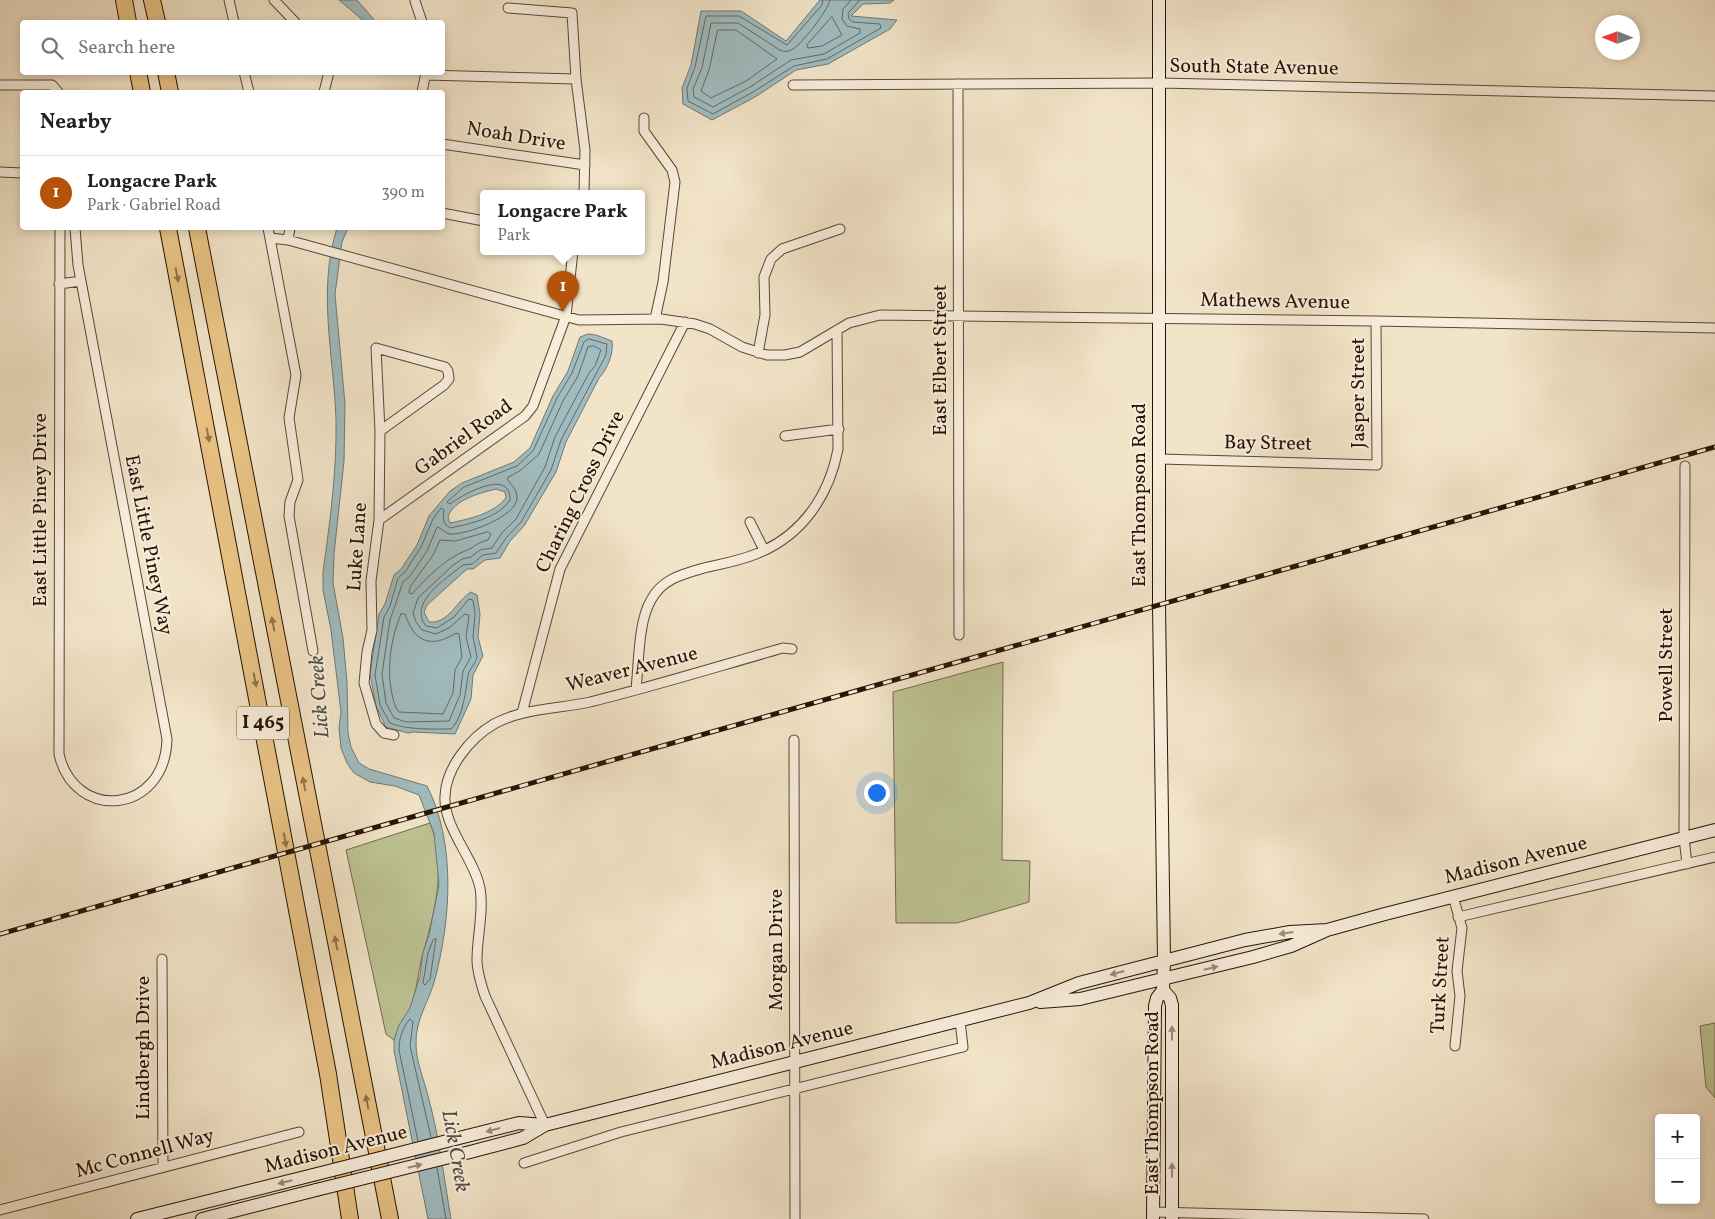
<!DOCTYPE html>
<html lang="en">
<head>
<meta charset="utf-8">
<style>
  :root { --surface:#fff; --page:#f2f2f2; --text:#222; --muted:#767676; --line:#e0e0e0; --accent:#b45309 }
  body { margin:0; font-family:Vollkorn,serif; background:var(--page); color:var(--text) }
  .controls { position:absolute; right:15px; bottom:15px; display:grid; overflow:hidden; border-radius:5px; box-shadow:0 2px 8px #0003 }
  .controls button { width:45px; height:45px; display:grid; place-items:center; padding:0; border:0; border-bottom:1px solid var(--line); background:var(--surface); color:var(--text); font:25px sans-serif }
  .compass { position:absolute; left:1595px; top:15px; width:45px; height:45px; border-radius:50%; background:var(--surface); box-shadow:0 2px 8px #0003; rotate:271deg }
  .you { position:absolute; left:876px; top:792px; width:18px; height:18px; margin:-12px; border:4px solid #fff; border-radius:50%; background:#1a73e8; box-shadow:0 0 0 8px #1a73e833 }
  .badge { display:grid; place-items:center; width:32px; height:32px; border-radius:50%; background:var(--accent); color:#fff; font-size:16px; font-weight:700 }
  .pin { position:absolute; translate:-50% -41px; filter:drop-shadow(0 1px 2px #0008) }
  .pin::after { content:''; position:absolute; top:26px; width:18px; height:15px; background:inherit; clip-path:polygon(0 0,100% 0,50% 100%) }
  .popup { position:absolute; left:480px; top:190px; width:165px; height:65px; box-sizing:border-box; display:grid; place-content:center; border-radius:5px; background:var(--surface); filter:drop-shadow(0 1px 4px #0005); font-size:16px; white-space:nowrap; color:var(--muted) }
  .popup b { font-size:19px; color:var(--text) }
  .popup::after { content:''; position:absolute; left:50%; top:100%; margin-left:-10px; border:10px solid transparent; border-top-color:var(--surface) }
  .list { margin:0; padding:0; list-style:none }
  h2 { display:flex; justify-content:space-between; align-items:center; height:65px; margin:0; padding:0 20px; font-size:21px }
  h2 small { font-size:16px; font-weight:400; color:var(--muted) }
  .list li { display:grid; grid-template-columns:32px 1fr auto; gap:15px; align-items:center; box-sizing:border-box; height:75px; padding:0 20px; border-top:1px solid var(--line) }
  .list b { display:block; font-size:19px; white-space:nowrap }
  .list p { margin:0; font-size:16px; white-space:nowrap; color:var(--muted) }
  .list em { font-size:16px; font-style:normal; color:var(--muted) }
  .icon { flex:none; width:28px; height:28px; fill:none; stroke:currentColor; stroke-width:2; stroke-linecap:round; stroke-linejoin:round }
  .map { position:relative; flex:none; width:1715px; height:1219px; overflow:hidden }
  .search { position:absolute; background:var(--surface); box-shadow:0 2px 8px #0003; left:20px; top:20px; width:425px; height:55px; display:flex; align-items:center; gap:12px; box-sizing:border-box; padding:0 18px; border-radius:5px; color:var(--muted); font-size:19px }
  .panel { position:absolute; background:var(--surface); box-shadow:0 2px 8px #0003; left:20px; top:90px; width:425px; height:140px; border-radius:5px }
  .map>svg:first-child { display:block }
  .green { fill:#bdc394; stroke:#726b4c }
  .water { fill:#a0bcc0; stroke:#707874; fill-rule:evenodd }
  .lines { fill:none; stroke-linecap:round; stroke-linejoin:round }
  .shore { stroke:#646862; stroke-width:1 }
  .street-casing { stroke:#5a4734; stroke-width:11 }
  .secondary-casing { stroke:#271303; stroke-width:14 }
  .highway-casing { stroke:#271303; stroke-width:18 }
  .street { stroke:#f7eddb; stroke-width:9 }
  .secondary { stroke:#f7eddb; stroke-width:12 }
  .highway { stroke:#e9c284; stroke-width:16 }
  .rail-casing { stroke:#271303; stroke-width:5 }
  .rail { stroke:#f7eddb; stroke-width:3; stroke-dasharray:9; stroke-linecap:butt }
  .secondary-bridge-casing { stroke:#271303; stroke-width:14; stroke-linecap:butt }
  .secondary-bridge { stroke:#f7eddb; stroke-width:12 }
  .oneway { fill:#92734a }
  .oneway2 { fill:#998b7a }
  .labels { text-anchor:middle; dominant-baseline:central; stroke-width:4; stroke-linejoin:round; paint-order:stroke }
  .shield { fill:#f7eddb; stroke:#655444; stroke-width:1 }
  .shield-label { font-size:19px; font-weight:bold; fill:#271303 }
  .street-label { font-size:20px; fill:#271303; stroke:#f7eddb }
  .water-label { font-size:21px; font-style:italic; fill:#514e45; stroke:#f7eddb }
</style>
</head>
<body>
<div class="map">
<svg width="1715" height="1219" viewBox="0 0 1715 1219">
  <rect width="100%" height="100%" fill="#f2e4c8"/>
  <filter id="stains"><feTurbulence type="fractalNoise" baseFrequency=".004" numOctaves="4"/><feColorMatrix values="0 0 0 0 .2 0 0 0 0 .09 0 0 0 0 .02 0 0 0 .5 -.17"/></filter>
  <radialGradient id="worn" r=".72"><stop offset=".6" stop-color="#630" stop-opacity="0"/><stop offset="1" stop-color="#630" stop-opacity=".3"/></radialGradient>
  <!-- green -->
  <path class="green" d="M1003 662 1002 860 1030 861 1029 902 957 923H896L893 692Z
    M430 823C447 864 435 910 424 950 418 969 418 986 411 1006 406 1018 398 1028 394 1040L386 1034 346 850Z
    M1715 1023V1098L1706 1087 1700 1026Z"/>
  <!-- water -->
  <path class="water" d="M339 0H357L376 22H365Z
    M820 0H894L890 3 863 4 851 16 897 20 890 29 828 64 796 70 755 97 712 120 683 104 682 88 691 65 701 11H741L786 41Z
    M337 228H348L342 242 335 294 345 404 344 461 334 554 333 583 343 638 347 682 348 733 351 747 359 763 369 769 427 786C456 843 451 918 435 979 429 1002 415 1020 416 1044 416 1062 424 1079 428 1096 439 1136 444 1178 451 1219H428L394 1051V1040L399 1025 410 1008 420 976 423 952 429 935 439 885 434 833 419 795 395 786 370 782 354 773 347 763 341 748 339 728 341 712 331 630 323 590V572C330 522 337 470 336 420 334 356 317 291 337 228Z
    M588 334 596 335 612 341C614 353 607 370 599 378L566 442 556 472 524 526 510 541 500 558 485 560 473 569H467L427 605 424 612 429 622C449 624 457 600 471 592L477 595 480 614 478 637 483 656 473 675 471 699 455 734 413 732 408 733 386 727 376 706 370 674 379 614 385 604 394 575 401 569 417 545 429 516 450 491 462 483 514 462 530 448 553 396 568 371 580 337ZM496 489 505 492 506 498C493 514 469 519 450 523L448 517C453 500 480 493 496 489Z"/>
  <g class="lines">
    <!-- shore -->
    <path class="shore" d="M823 0 822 5 787 45 739 16H706L695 67 687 88 688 101 713 114 753 92 794 66 827 59 881 28 880 24 853 22 849 19 848 13 860 0
      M830 0C829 9 800 47 791 50 787 52 784 52 780 50L738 23H711L702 68 693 89 694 97 713 107 750 87 791 60 824 54 860 33V29L847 26 842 19 843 9 851 0
      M832 17 842 35 822 46 808 48 807 45Z
      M718 30H736L777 59 746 81 711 98 701 91 709 70Z
      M589 339 607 344 606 355 561 440 551 470 521 522 506 538 496 553 483 555 472 564 463 565C447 578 407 603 426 626L437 628 454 617 469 599 473 600 475 614 473 637 477 657C476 663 470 668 468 675 466 689 463 719 451 729 433 729 406 730 390 723L380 705 375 675 384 617 390 606 398 578 405 572 421 547 433 519 441 508 444 510C443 517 442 525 451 528 472 523 498 518 510 500 511 467 462 495 450 504L447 502 464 487 517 466 533 451 557 398 572 373 584 342Z
      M594 346 601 350 595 366 589 373 555 437 545 467 516 519 501 534 492 548 480 550 471 557 462 559 452 566 418 598 413 613 416 622 422 630 436 634 449 628 465 614 469 615 466 637 471 657 463 671 460 695 449 721 406 722 394 718 386 703 382 674 390 620 403 582 410 576 427 551 437 527C442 528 444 533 450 534 466 535 516 517 517 498 517 488 510 485 507 478L521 470 539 454 563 401 578 376 588 347Z
      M488 532 491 534 488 540C478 542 475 547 467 550 445 559 428 576 412 594L409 593 410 587 433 555 440 540 455 541Z
      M401 614H405C414 642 431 649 456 633L459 634 462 657 455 670 453 693 443 714 399 712 396 708C385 679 389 642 401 614Z
      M436 939 430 979 425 985 423 983 428 953 433 940Z
      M418 1141 399 1050C399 1039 402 1028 410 1019L413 1022 410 1046 431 1137
      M437 1168 446 1219"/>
    <defs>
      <path id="street" d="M229 0 234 22
        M274 0 295 22
        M415 1 422 22
        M508 8 572 13 576 79 585 150 584 193
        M244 72 249 92
        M426 75 576 79
        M958 84 959 635
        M0 85H52L58 92
        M793 85 1160 83 1715 96
        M324 92 329 72
        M422 92 426 72
        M644 118V131L672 170 675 182 663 282 655 319
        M442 144 585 165
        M0 172 22 173
        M442 213 484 221
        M60 228 59 754C74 822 165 815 167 739L78 265 75 228
        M268 228 296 375 289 418 298 480 290 502 289 516 313 651
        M270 238 288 240 579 320 661 319 695 324 710 329 742 347 767 355H785L800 352 849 323 880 315 1376 321 1715 328
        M288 240 290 228
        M59 284 81 281
        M758 353 765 315 764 277 771 259 782 249 840 229
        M380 431 444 385 449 379 448 371 445 367 376 348 380 431 379 520 371 581 372 630 367 652 364 683 376 724 384 733 394 735
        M785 436 839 429
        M1159 459 1377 465 1376 321
        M1685 466 1684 838 1687 864
        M379 520 525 416 533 406 566 316 573 251
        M750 522 764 550
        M636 689C639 663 638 622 651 600 662 579 683 574 704 568 721 564 739 561 756 554 802 536 829 496 838 449L837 330
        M522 713 560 569 685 322
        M794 740 795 1219
        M1453 896 1462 928 1457 971 1460 996 1455 1046
        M1458 917 1715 857
        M162 959 163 1167
        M545 1125 485 996C481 984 477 972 477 960 477 936 484 911 480 888 474 858 443 827 445 796 446 768 470 738 494 724 523 708 558 709 590 702 655 686 719 666 783 648L792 649
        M524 1163 621 1132 963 1047 960 1021
        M0 1210 299 1132
        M1153 1212 1424 1219"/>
      <path id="secondary" d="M1163 990 1170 998 1172 1005V1219
        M1040 1002 1080 999 1253 957 1291 946 1327 930 1385 914 1715 830
        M467 1136 519 1123 545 1125
        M470 1152 523 1138 545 1125 1029 1003 1079 983 1245 940 1290 932 1327 930
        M137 1219 313 1175
        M202 1219 316 1190
        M1153 1219 1155 1006 1157 998 1163 990 1164 960 1159 605V0"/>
      <path id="highway" d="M124 0 128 22
        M152 0 157 22
        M138 72 142 92
        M166 72 170 92
        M168 228 328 1074 350 1219
        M197 228 390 1219"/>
    </defs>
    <!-- street casing -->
    <use href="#street" class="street-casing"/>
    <!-- secondary casing -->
    <use href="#secondary" class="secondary-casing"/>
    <!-- highway casing -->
    <use href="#highway" class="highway-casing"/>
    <!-- street -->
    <use href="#street" class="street"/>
    <!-- secondary -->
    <use href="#secondary" class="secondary"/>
    <!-- highway -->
    <use href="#highway" class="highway"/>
    <defs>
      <path id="rail" d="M0 934 1715 447"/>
    </defs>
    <!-- rail casing -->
    <use href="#rail" class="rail-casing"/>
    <!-- rail -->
    <use href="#rail" class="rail"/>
    <defs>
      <path id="secondary-bridge" d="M313 1175 467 1136
        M316 1190 470 1152"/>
    </defs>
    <!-- secondary-bridge casing -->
    <use href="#secondary-bridge" class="secondary-bridge-casing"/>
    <!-- secondary-bridge -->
    <use href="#secondary-bridge" class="secondary-bridge"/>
  </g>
  <!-- one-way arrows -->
  <defs><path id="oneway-solid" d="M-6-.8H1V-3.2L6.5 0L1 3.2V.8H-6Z" transform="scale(1.25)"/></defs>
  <g class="oneway">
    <use href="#oneway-solid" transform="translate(177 275) rotate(79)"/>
    <use href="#oneway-solid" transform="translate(208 435) rotate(79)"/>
    <use href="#oneway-solid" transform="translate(273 624) rotate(-101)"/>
    <use href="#oneway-solid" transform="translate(255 680) rotate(79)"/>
    <use href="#oneway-solid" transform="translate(304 784) rotate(-101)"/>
    <use href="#oneway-solid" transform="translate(285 840) rotate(80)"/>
    <use href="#oneway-solid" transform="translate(336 943) rotate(-101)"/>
    <use href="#oneway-solid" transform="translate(367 1102) rotate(-101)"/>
  </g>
  <g class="oneway2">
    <use href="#oneway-solid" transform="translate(1286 933) rotate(172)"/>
    <use href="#oneway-solid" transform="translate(1211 968) rotate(-14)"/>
    <use href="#oneway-solid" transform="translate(1117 973) rotate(165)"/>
    <use href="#oneway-solid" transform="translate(1172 1033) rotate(-90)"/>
    <use href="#oneway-solid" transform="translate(493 1130) rotate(165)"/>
    <use href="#oneway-solid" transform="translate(415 1166) rotate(-14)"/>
    <use href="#oneway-solid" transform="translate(1172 1170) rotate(-90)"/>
    <use href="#oneway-solid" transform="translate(285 1182) rotate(166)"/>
  </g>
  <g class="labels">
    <!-- shield labels -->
    <rect class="shield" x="237" y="706.5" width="52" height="33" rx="4"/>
    <g class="shield-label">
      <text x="263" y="723">I 465</text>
    </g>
    <!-- street labels -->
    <g class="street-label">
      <text transform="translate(1254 68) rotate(1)">South State Avenue</text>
      <text transform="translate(516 137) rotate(9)">Noah Drive</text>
      <text transform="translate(1275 302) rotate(1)">Mathews Avenue</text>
      <text transform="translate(941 360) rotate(-90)">East Elbert Street</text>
      <text transform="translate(1359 393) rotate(-90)">Jasper Street</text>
      <text transform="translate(464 438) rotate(-36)">Gabriel Road</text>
      <text transform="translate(1268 444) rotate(1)">Bay Street</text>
      <text transform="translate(581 492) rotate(-64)">Charing Cross Drive</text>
      <text transform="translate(1140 495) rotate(-90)">East Thompson Road</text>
      <text transform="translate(41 510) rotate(-90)">East Little Piney Drive</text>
      <text transform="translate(148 545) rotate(79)">East Little Piney Way</text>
      <text transform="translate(358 547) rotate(-86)">Luke Lane</text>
      <text transform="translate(1667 665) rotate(-90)">Powell Street</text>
      <text transform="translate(632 670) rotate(-14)">Weaver Avenue</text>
      <text transform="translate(1516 861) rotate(-14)">Madison Avenue</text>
      <text transform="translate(777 950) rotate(-90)">Morgan Drive</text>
      <text transform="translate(1441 985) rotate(-87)">Turk Street</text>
      <text transform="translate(782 1046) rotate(-14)">Madison Avenue</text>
      <text transform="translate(144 1048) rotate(-90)">Lindbergh Drive</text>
      <text transform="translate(1153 1103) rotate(-90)">East Thompson Road</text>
      <text transform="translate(336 1150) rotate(-14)">Madison Avenue</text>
      <text transform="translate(145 1154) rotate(-15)">Mc Connell Way</text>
    </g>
    <!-- water labels -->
    <g class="water-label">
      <text transform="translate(320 697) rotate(-94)">Lick Creek</text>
      <text transform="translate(455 1151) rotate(80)">Lick Creek</text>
    </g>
  </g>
  <rect width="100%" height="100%" filter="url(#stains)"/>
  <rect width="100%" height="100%" fill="url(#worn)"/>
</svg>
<div class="controls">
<button>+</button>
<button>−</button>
</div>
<svg class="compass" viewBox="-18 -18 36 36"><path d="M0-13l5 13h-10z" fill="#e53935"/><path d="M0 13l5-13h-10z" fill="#767676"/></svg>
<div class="you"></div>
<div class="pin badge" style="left:563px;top:312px">1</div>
<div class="popup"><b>Longacre Park</b>Park</div>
<div class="search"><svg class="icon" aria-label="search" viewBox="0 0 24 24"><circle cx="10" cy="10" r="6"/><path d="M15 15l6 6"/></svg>Search here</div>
<section class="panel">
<h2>Nearby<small></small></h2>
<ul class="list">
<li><span class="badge">1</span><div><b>Longacre Park</b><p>Park · Gabriel Road</p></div><em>390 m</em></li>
</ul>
</section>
</div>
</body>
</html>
